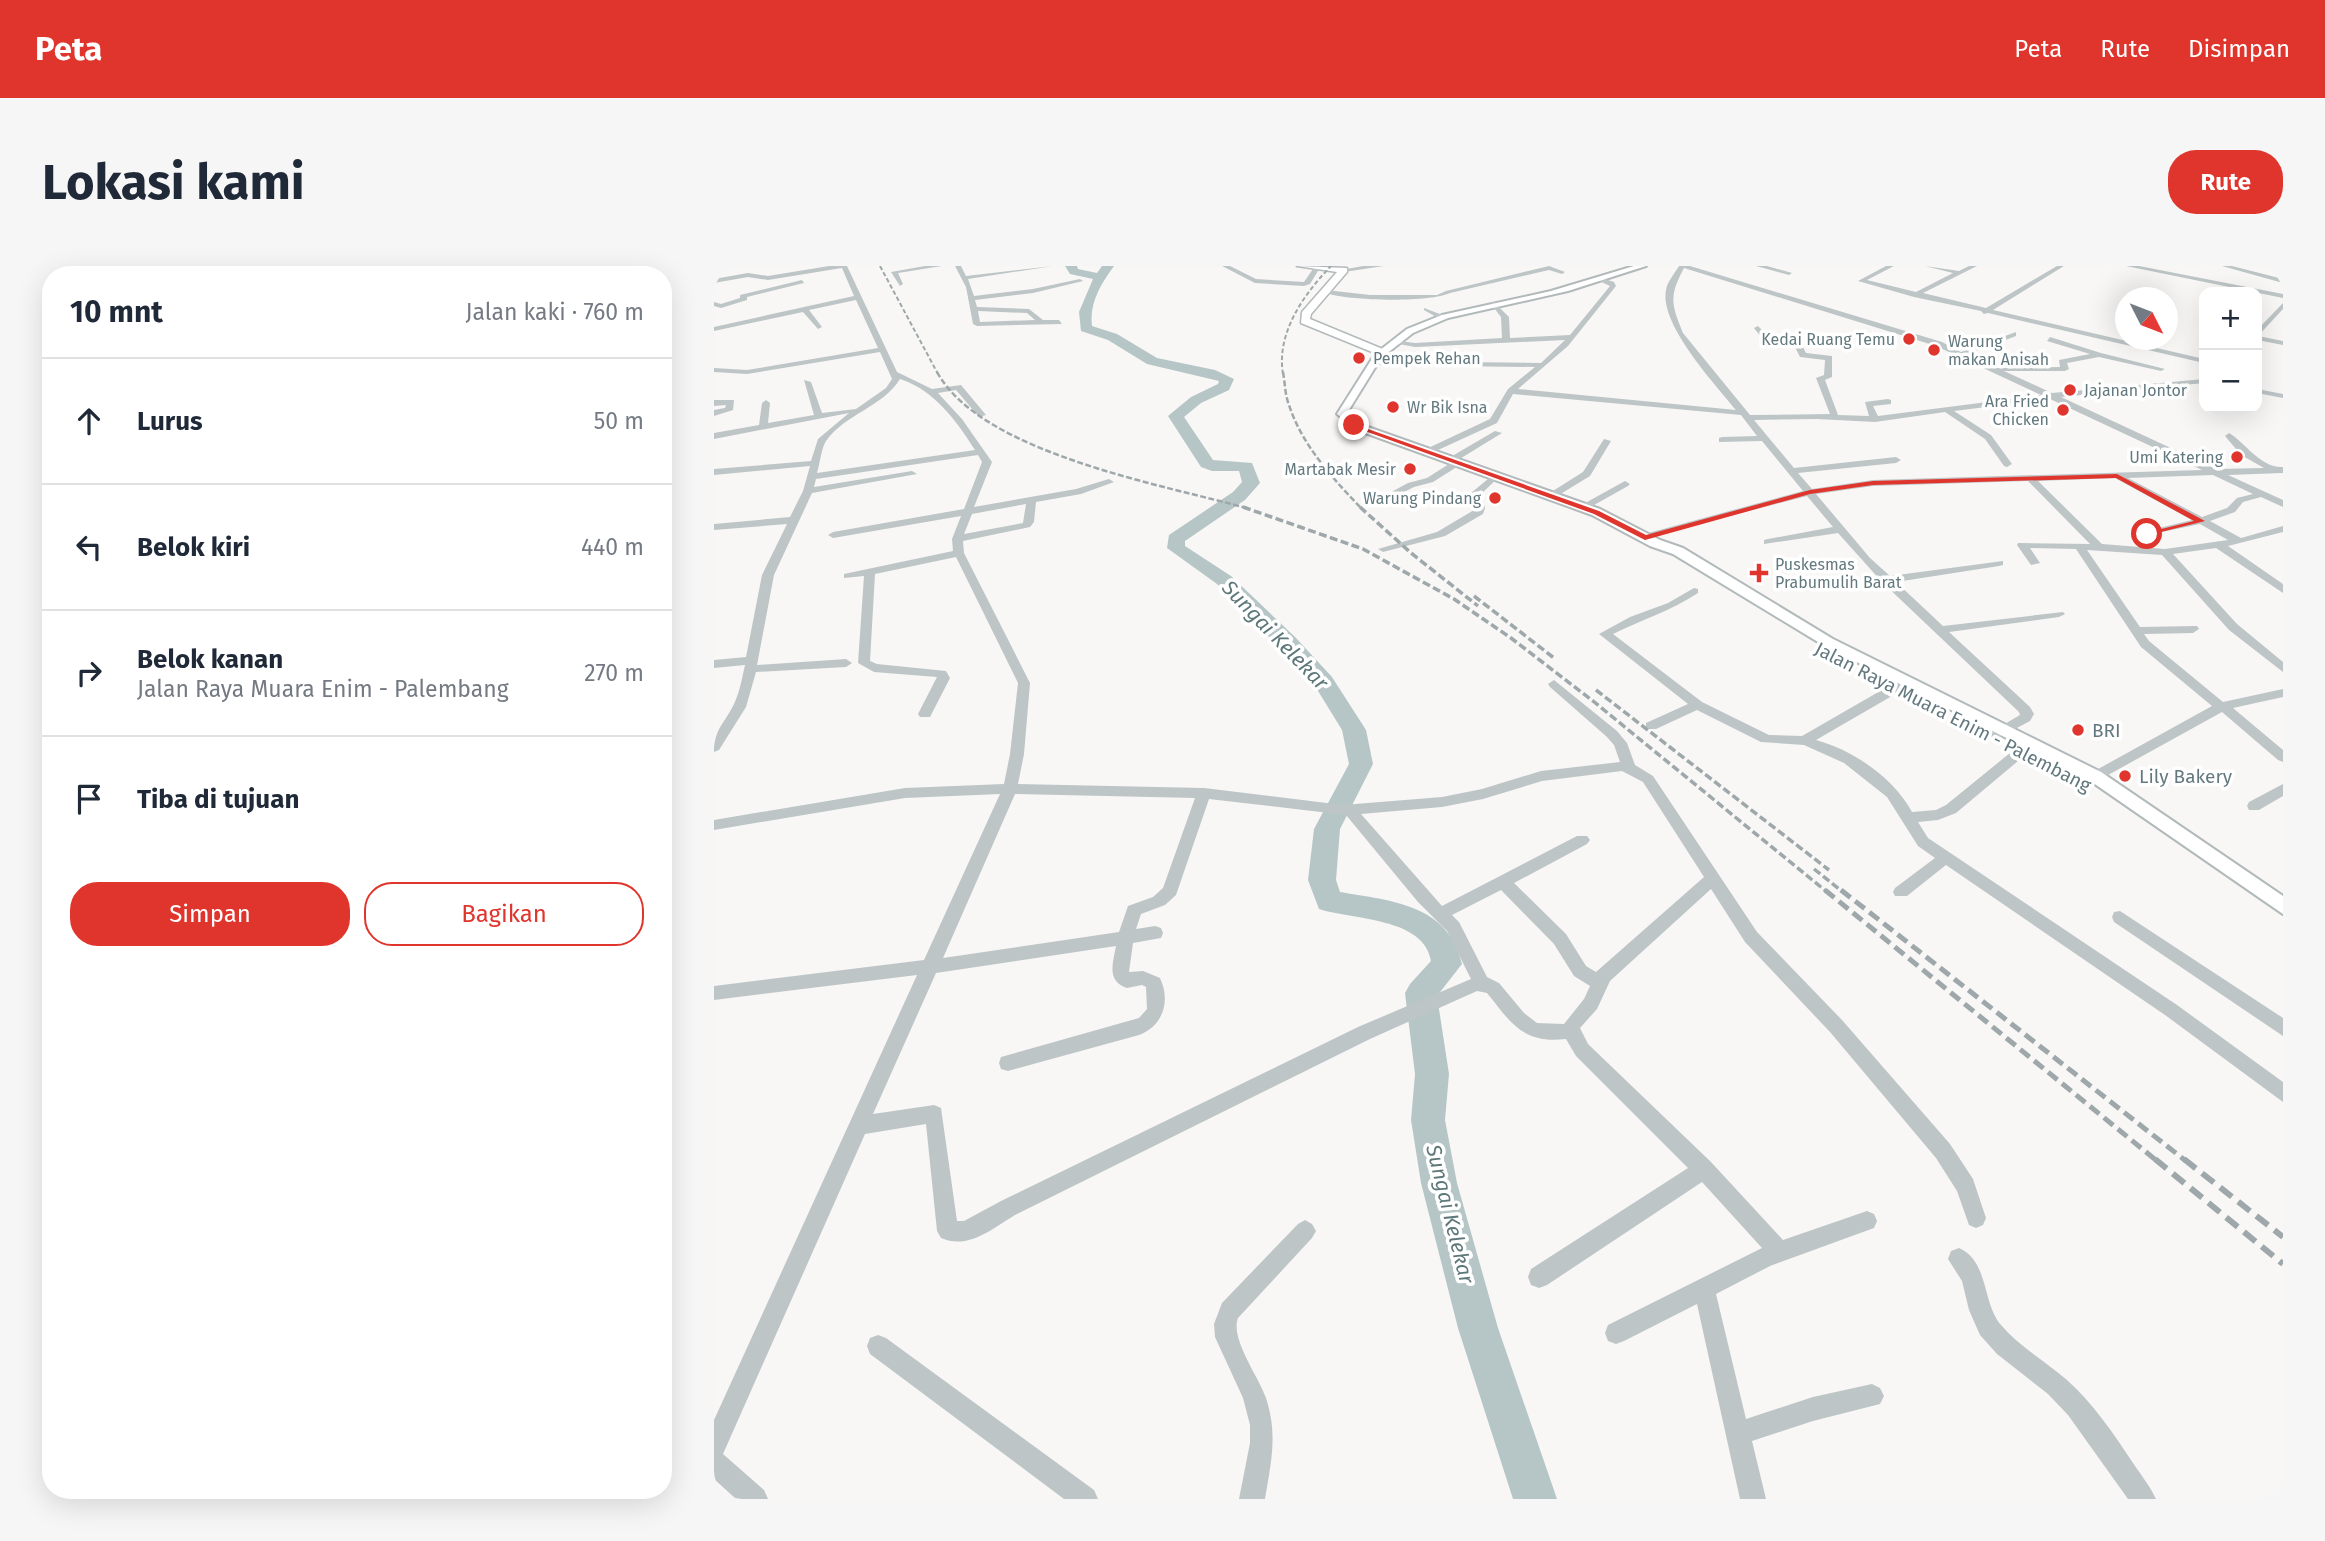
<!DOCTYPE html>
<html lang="id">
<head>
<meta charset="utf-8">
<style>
  :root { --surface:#fff; --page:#f6f6f7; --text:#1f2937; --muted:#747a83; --line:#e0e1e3; --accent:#e0352d }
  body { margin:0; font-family:"Fira Sans",sans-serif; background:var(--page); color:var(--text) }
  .controls { position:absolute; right:21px; top:21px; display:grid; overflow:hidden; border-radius:14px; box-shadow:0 7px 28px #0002 }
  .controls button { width:63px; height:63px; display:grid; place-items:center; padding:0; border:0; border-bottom:2px solid var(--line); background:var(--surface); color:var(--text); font:35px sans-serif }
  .compass { position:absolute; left:1401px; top:21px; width:63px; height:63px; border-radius:50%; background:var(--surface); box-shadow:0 7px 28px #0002; rotate:132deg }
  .stop { position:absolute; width:21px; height:21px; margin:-16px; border:5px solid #e0352d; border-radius:50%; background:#fff }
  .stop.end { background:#e0352d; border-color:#fff; box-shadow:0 2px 7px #0008 }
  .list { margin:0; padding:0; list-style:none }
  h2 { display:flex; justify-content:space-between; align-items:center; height:91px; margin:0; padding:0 28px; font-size:30px }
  h2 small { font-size:23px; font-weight:400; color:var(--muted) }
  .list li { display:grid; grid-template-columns:46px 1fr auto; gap:21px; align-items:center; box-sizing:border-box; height:126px; padding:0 28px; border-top:2px solid var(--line) }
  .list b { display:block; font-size:26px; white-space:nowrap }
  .list p { margin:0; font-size:23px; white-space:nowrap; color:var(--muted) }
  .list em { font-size:23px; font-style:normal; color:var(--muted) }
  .actions { display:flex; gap:14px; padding:21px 28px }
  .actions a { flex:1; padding:16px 0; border:2px solid var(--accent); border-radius:28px; text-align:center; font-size:24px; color:var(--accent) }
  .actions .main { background:var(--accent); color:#fff }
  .icon { flex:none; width:38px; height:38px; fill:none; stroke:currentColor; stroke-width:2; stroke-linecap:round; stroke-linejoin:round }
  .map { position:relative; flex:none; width:1569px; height:1233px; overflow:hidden; border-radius:28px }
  header { display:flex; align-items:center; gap:42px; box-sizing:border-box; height:98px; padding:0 35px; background:var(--accent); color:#fff }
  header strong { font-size:33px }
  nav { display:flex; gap:38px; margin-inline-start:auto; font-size:24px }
  .intro { display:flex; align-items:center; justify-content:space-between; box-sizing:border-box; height:168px; padding:0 42px }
  h1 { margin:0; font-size:49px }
  .button { padding:18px 32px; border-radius:28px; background:var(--accent); color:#fff; font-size:24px; font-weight:700 }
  main { display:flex; gap:42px; padding:0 42px }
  aside { flex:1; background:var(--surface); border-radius:28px; box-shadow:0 7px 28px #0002 }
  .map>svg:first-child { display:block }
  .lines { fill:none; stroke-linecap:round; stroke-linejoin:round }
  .river { fill:#b6c6c7; fill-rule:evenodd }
  .major-casing { stroke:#b2b9bb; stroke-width:4 }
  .highway-casing { stroke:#b4b9bb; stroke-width:3 }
  .minor { fill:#bec5c7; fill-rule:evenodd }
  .major { fill:#fff; fill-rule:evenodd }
  .highway { fill:#fff; fill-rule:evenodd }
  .rail-far4 { stroke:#9ea8ab; stroke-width:2; stroke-dasharray:4.5 2.5; stroke-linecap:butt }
  .rail-far3 { stroke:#9ea8ab; stroke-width:2.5; stroke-dasharray:6 2.5; stroke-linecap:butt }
  .rail-far2 { stroke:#9ea8ab; stroke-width:3.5; stroke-dasharray:8 3.5; stroke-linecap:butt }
  .rail-far1 { stroke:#9ea8ab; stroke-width:5; stroke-dasharray:12 6; stroke-linecap:butt }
  .rail { stroke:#9ea8ab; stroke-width:6; stroke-dasharray:15 8; stroke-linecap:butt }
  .route { fill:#e0352d }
  .poi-dot { fill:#e0352d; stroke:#fff; stroke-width:2.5 }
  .labels { text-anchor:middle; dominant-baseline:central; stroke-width:7; stroke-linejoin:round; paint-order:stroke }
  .far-poi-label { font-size:16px; fill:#63797f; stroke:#fff; text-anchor:end }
  .street-label { font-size:19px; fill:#63797f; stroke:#fff }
  .poi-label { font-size:19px; fill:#63797f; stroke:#fff; text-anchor:start }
  .water-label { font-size:21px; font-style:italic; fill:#5e787a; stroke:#fff }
</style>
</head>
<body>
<header>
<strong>Peta</strong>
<nav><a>Peta</a><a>Rute</a><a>Disimpan</a></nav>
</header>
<div class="intro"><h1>Lokasi kami</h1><a class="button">Rute</a></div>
<main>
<aside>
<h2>10 mnt<small>Jalan kaki · 760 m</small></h2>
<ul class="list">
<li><svg class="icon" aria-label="ahead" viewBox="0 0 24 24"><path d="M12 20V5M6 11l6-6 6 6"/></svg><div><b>Lurus</b></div><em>50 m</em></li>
<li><svg class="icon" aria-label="left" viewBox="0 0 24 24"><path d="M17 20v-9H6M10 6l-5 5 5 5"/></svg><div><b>Belok kiri</b></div><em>440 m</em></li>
<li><svg class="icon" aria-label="right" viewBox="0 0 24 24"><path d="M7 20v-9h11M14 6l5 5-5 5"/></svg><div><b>Belok kanan</b><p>Jalan Raya Muara Enim - Palembang</p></div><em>270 m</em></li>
<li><svg class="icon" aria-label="arrive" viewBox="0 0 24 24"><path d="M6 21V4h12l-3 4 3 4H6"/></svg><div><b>Tiba di tujuan</b></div></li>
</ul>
<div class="actions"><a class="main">Simpan</a><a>Bagikan</a></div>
</aside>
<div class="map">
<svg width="1569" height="1233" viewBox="0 0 1569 1233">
  <rect width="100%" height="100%" fill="#f8f7f5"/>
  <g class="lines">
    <!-- river -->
    <path class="river" d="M351 0H363L364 3 383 7 388 0H400C387 18 375 37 378 60L403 68 443 92 501 104 520 113 515 124 487 137 470 151 499 194 538 197 546 217 531 234 471 275V280L517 310 582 372 618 411 652 464 659 498 626 563 622 614 626 626C678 635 734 638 748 698L723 730 735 808 731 854 743 917 784 1062 843 1233H799L744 1062 707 917 697 854 701 808 691 727 696 718 717 695C710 651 638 654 605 643L594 614 600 563 635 498 628 464 601 420 566 382 503 318 453 282 455 269 519 226 528 216 525 205H498L487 201 454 150 477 131 504 118 505 115 433 98 394 74 367 65 365 46 379 13 356 8Z"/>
    <defs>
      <path id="major" d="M920 0H932L854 25 734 52 699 67 667 92 633 147 651 160 886 243 946 274 969 282 1119 373 1387 506 1569 630V648L1375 514 1109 379 959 288 936 280 878 249 643 164 623 148 661 88 693 63 728 49 837 25Z"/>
      <path id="highway" d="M583 0 633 2V6L597 48 596 53 671 84V88H663L587 57 588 46 623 6Z"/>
    </defs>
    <!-- major casing -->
    <use href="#major" class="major-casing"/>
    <!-- highway casing -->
    <use href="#highway" class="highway-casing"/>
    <!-- minor -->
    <path class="minor" d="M115 0H133L183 106 218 123 247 119 272 149 265 151 242 124 224 127 248 153 278 196 260 241 362 223 395 213 400 216 367 228 322 236 320 256 316 261 249 275 250 287 316 417 310 488 304 518 490 522 629 539 728 531 768 523 827 505 906 496 900 479 893 471 836 421 834 418 840 414 903 465 913 477 921 499 939 510 1043 666 1128 754 1236 878 1259 913 1272 952 1269 959 1262 962 1255 959 1243 925 1222 892 1116 766 1031 676 997 623 896 715 883 743 866 762 874 778 997 896 1069 974 1153 945 1160 948 1163 955 1160 962 1056 1000 1002 1028 1032 1153 1099 1131 1158 1118 1166 1122 1170 1130 1166 1138 1099 1155 1038 1175 1052 1233H1026L983 1038 910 1075 902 1078 894 1075 891 1067 894 1059 1048 982 988 916 833 1019 825 1022 817 1019 814 1011 817 1003 974 902 862 790 852 773C809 778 797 757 773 727L763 725 656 773 301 949C278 963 254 984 227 972L223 965 212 858 151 868 9 1188 50 1224 54 1233H22L0 1213V1154L203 709 0 734V720L210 694 286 528 191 532 0 564V554L191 522 290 518 296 488 304 417 242 291 161 308 156 395 163 398 232 405 236 412 216 451H206L204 448 223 411 160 406 144 397 150 310 130 312V308L239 285 238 273 247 250 119 272 114 269 119 266 250 243 268 196 264 189 102 213 100 221 198 205 203 208 98 227 60 309 43 399 132 393 138 397 132 401 42 406 32 441 5 484 0 486C0 463 11 457 20 438 26 425 28 412 31 399L0 402V394L32 391 48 309 73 258 0 264V258L76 251 89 225 96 200 0 209V203L97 195 104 173 135 147 0 173V167L45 159 48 137 52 134 56 137 54 157 100 149 90 114 97 116 108 147 142 143 172 122 178 113 166 86 33 108 0 106V102L33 104 164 82 142 34 95 44 108 61 104 63 89 46 0 65V61L140 30 128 2 54 14 34 11 0 17V13L34 7 54 10ZM186 113C220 124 242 154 261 184L103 207C106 198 107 183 112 175 131 148 169 141 186 113ZM312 238 309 257 250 268 258 248ZM908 505 929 516 990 611 882 706 872 700 852 668 800 617 873 578 876 574 873 570H863L728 640 647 548 728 541 769 533 828 515ZM301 528 481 532 449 622 439 631 414 640 405 666 229 692ZM495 533 632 549 704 636 733 665 757 713 644 761 287 935 250 955H243L227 842 220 839 159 848 222 707 402 680C399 697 392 715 413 722L428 719 432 721 433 743 425 752 287 791 285 797 287 803 294 805 425 769C449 760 457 735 446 712L429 705 415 706 419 677 447 672 449 667 447 662 441 660 422 663 427 648 451 639 462 629ZM787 624 840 678 860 710 876 720 870 733 850 758 823 757 810 747 785 717 773 711 745 656 738 649Z
      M211 0H228L184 7 189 18 186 20 177 6Z
      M241 0H247L252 10 339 0 254 13 260 30 319 23 366 13 369 15 319 27 261 34 263 41 315 43 329 54H345L348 58 263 60 259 58 252 21ZM264 45 313 47 321 54 266 56Z
      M508 0H516L542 13 590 16 601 0H607L596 18 590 20 541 17Z
      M649 0H670L630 6 627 4Z
      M835 0 851 6 848 8 835 4 736 27C716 37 629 35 609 26L612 24 656 29H723L732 25Z
      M965 0H976L1228 76 1247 86 1302 66V70L1254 88 1283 102 1346 101 1345 94 1376 88 1333 75 1336 71 1387 87 1451 103 1447 105 1385 91 1353 97 1355 103 1351 105H1290L1338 127 1490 113V117L1347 131 1502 203 1550 202 1527 189 1511 170 1515 167C1532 177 1546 202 1569 201V207L1514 209 1569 234V241L1547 231 1529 236 1521 246 1496 255 1527 272 1569 260V266L1514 280 1569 318V327L1502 282 1459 288 1523 358 1569 396V406L1515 364 1448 289 1373 284 1426 361 1483 360 1485 363 1479 367 1430 368 1435 375 1509 436 1569 423V431L1519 442 1569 484V496L1564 494 1508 446 1376 519H1366L1364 516 1366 513 1498 440 1427 381 1362 283 1316 282 1326 297 1317 299 1303 279 1304 277 1376 278 1314 215 1159 220 1102 228 1156 292 1176 310 1289 295V299L1285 300 1182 316 1229 360 1349 346 1351 348 1345 351 1235 366 1316 441 1320 448 1316 455 1282 473 1275 469 1277 466 1306 449 1305 446 1168 316 1124 267 1050 278V274L1054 273 1119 261 1093 230 927 273V269L1089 225 1048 175 1005 176V172L1008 171 1043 170 1027 149 799 128 783 157 713 189 710 188V184L776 153 794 123 821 101 660 99 656 97 660 95 827 97 851 74 701 81 674 76 678 74 701 77 788 72 787 51 777 38 780 36 795 51 796 72 856 69 896 20 883 14 885 11 900 16 902 20 854 80 804 123 1022 144C1001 118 945 58 952 24 953 16 961 7 965 0ZM970 2 1222 80 1327 129 1164 150 1159 140 1177 138V134L1174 133 1151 136 1155 150 1124 149 1111 114 1118 111V90L1092 87 1086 75 1056 72 1044 60 1040 62 1051 76 1080 79 1086 91 1111 94 1110 109 1102 112 1116 148 1036 149 969 67C957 38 955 30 970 2ZM1336 133 1488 204 1159 214 1098 223 1084 207 1182 197 1187 194 1182 191 1080 202 1040 154 1103 153 1161 156 1231 146 1271 173 1290 200 1293 201 1298 198 1277 169 1240 145ZM1499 209 1539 228 1523 232 1513 242 1488 251 1414 212ZM1401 212 1478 254 1429 266V270L1486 258 1514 274 1451 283 1388 278 1324 215Z
      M1042 0H1053L1078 7 1075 9Z
      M1172 0H1180L1153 14 1202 26 1239 7 1211 0 1245 5 1255 0H1263L1209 27 1272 42 1343 0H1350L1279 44 1490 93V97L1274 47 1270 48 1267 45 1200 31 1144 15Z
      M1412 0H1425L1569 28V32Z
      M1508 0H1518L1569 13V17Z
      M88 14 90 17 33 31V34L7 42 0 40V36L7 38 26 32V29Z
      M1569 37V43L1544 70 1569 75V79L1543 74V64Z
      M710 42 731 50 724 52 710 44Z
      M1543 123 1569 128V132L1543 127Z
      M0 134H20L19 144 0 150V144L11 142 12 139 0 140Z
      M781 165 788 167 744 194 748 197 746 199 719 216 700 221 676 233 668 231 694 217 713 212 735 198 731 195 733 193Z
      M890 173 897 175 876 210 840 232H834V228L869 206Z
      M780 208 785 211 767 228 771 242 769 248 731 270 669 286 664 283 723 266 760 244 757 227Z
      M911 215 916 218 914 220 873 243 864 241Z
      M980 322 984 323V327C957 345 927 354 899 368L988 436 1055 469 1088 470 1180 417 1185 410H1193L1195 413 1190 423 1102 474C1139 484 1180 512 1198 546L1222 544 1232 539 1312 474H1322L1324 477 1322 480 1242 547 1224 554 1204 556 1214 572 1463 739 1569 816V836L1451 749 1232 599 1193 630H1181L1179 626 1181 622 1221 592 1204 580 1173 531 1130 497 1090 479 1047 476 983 444 942 463H932V457L974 438 885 368 916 351 954 337Z
      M1569 518V530L1545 544H1535L1533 540 1535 536Z
      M1406 645 1569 752V770L1400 656 1398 651 1400 646Z
      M591 954 598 958 602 965 598 972 524 1052C516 1073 545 1111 552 1132 564 1169 557 1196 551 1233H525L536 1177V1159L529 1132 501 1071 500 1058 508 1037 584 958Z
      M1245 982C1275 995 1268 1037 1287 1059 1306 1081 1331 1095 1353 1114 1379 1137 1399 1167 1419 1197 1427 1209 1436 1220 1442 1233H1414L1354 1149 1334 1128 1283 1088 1266 1069 1255 1044 1248 1015 1234 993 1237 985Z
      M164 1069 172 1072 380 1224 384 1233H350L156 1088 153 1080 156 1072Z"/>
    <!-- major -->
    <use href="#major" class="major"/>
    <!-- highway -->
    <use href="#highway" class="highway"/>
    <!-- rail-far4 -->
    <path class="rail-far4" d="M166 0 224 108
      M569 108C562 67 590 28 617 0"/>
    <!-- rail-far3 -->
    <path class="rail-far3" d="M223 106C268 188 451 219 536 243
      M569 106C571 117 571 129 575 139 588 179 619 213 648 243"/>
    <!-- rail-far2 -->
    <path class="rail-far2" d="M529 241 649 283 740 333 797 372 879 435 1113 626
      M646 241 697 287 764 340
      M760 330 840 392
      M882 424 1115 604
      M1100 603 1129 626"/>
    <!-- rail-far1 -->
    <path class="rail-far1" d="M1111 624 1443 895
      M1127 624 1472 895"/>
    <!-- rail -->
    <path class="rail" d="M1441 893 1569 998
      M1470 893 1569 971"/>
  </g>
  <!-- route -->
  <path class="route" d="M637 157 885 245 932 269 1096 224 1159 215 1403 208 1491 255 1431 270V267L1480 255 1402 212 1159 219 1096 228 931 274 880 248 637 160Z"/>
  <!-- markers -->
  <g class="poi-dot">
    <circle cx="1195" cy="73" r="7"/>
    <circle cx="1220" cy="84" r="7"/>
    <circle cx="645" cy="92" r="7"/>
    <circle cx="1356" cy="124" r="7"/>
    <circle cx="679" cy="141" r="7"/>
    <circle cx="1349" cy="144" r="7"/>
    <circle cx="1523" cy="191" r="7"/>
    <circle cx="696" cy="203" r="7"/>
    <circle cx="781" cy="232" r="7"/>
    <path d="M1041.5 296.5h7v7h7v7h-7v7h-7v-7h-7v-7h7z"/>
    <circle cx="1364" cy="464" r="7"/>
    <circle cx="1411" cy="510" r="7"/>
  </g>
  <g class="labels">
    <!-- far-poi labels -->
    <g class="far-poi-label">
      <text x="1181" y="73">Kedai Ruang Temu</text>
      <text x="1234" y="75" text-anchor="start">Warung<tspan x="1234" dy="18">makan Anisah</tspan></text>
      <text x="659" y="92" text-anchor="start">Pempek Rehan</text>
      <text x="1370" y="124" text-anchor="start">Jajanan Jontor</text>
      <text x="1335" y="135">Ara Fried<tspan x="1335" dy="18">Chicken</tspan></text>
      <text x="693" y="141" text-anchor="start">Wr Bik Isna</text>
      <text x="1509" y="191">Umi Katering</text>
      <text x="682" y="203">Martabak Mesir</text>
      <text x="767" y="232">Warung Pindang</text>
      <text x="1061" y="298" text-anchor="start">Puskesmas<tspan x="1061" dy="18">Prabumulih Barat</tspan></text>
    </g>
    <!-- street labels -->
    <g class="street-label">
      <text transform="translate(1239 451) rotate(27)">Jalan Raya Muara Enim - Palembang</text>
    </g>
    <!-- poi labels -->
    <g class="poi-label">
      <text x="1378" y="464">BRI</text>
      <text x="1425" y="510">Lily Bakery</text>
    </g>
    <!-- water labels -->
    <g class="water-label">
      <text transform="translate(561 369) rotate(46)">Sungai Kelekar</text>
      <text transform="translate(736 948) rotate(76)">Sungai Kelekar</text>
    </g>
  </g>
</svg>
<div class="controls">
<button>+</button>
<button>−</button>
</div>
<svg class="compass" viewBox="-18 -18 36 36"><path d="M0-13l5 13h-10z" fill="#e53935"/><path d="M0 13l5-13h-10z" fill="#747a83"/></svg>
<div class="stop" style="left:1433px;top:268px"></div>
<div class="stop end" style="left:640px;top:159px"></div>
</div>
</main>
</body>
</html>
